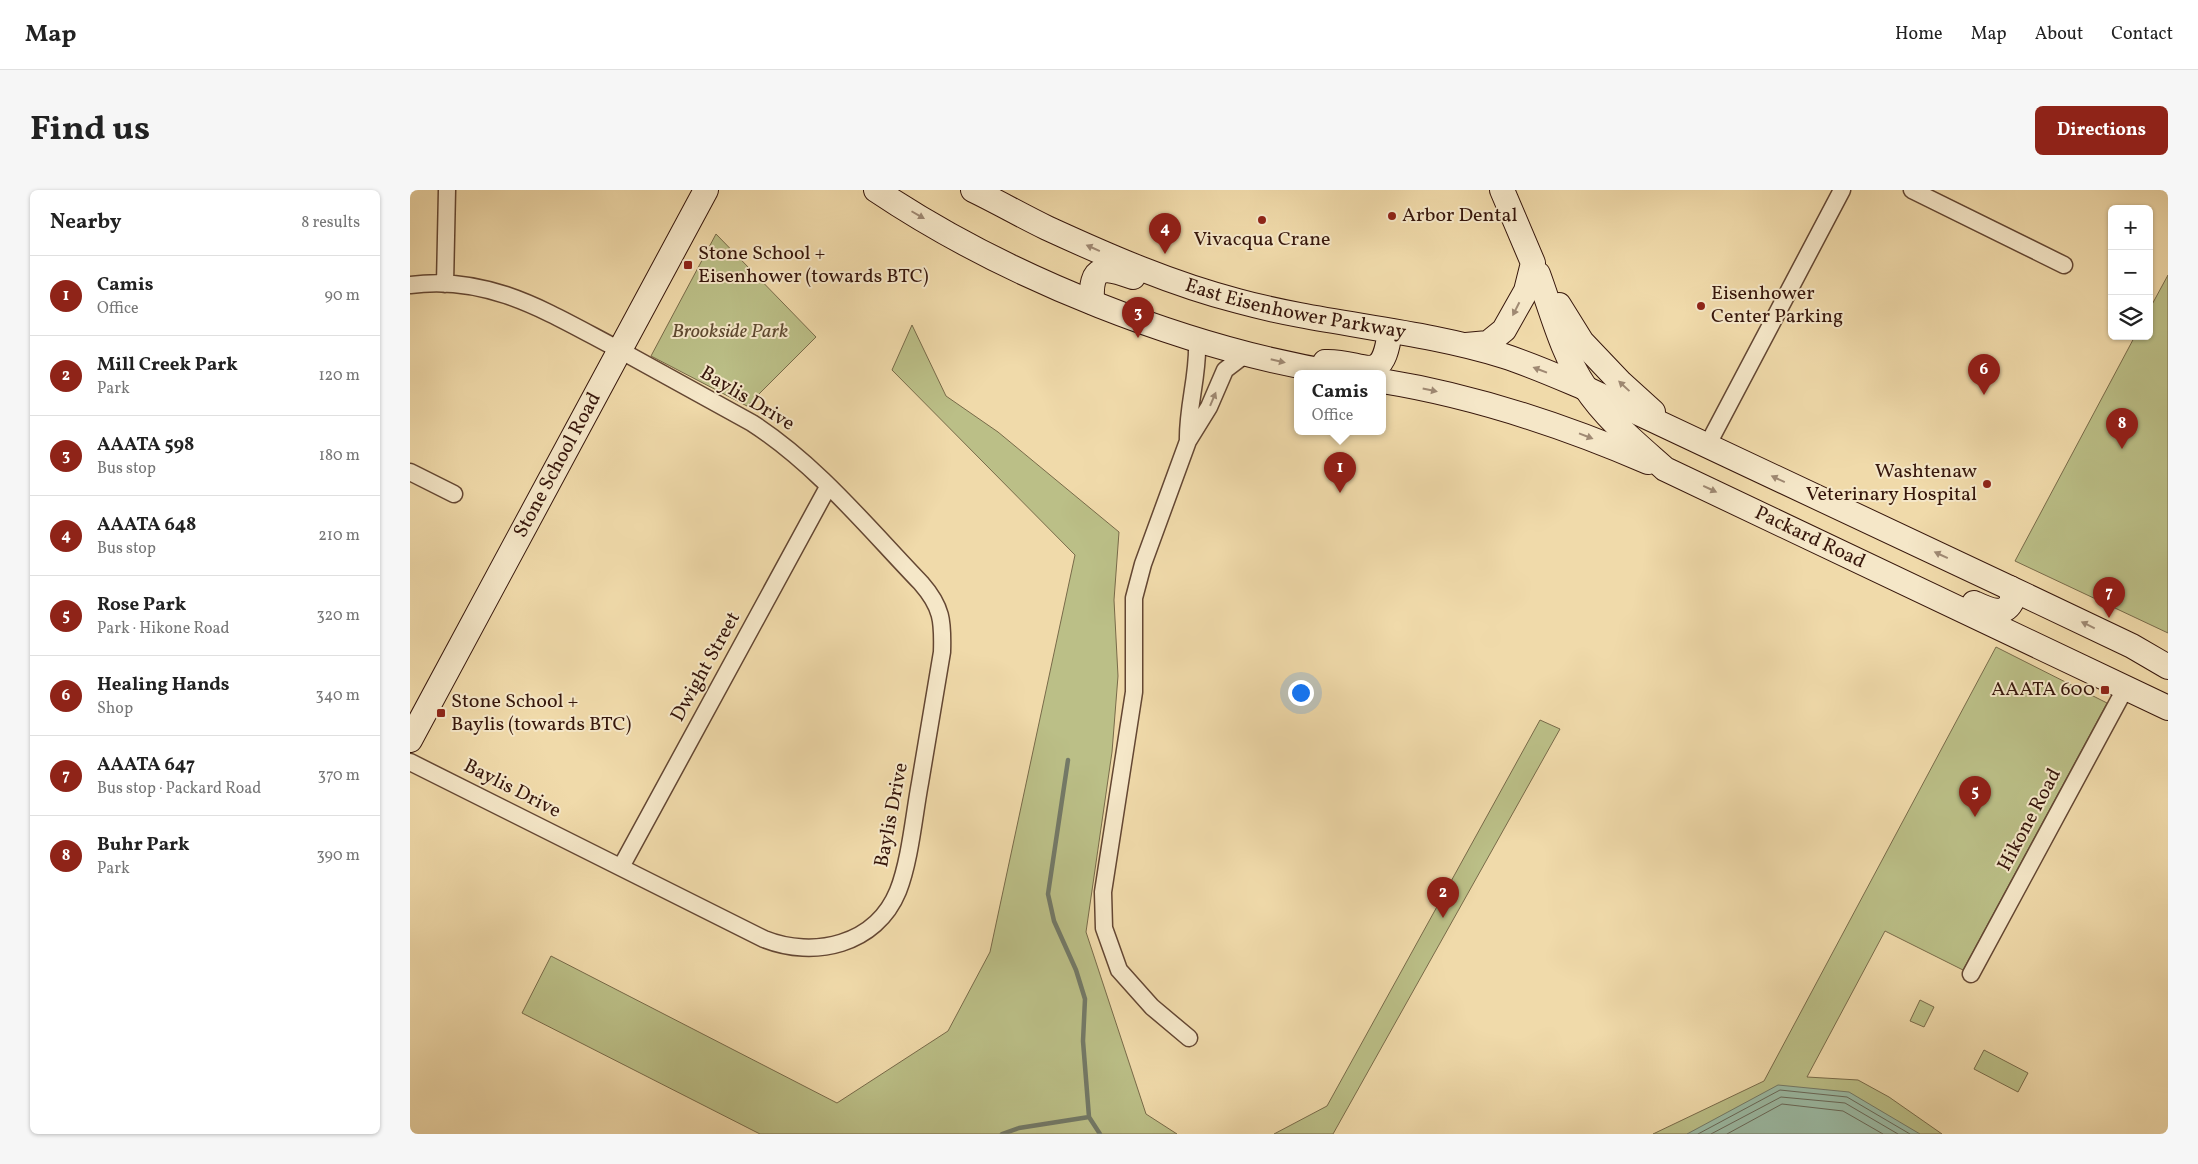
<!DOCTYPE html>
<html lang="en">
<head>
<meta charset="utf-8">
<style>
  :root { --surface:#fff; --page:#f6f6f6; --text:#222; --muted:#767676; --line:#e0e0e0; --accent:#8f2418 }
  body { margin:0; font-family:Vollkorn,serif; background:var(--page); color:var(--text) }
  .controls { position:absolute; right:15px; top:15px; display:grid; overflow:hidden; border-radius:8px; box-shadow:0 1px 4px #0004 }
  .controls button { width:45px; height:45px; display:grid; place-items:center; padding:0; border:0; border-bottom:1px solid var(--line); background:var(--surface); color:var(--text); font:25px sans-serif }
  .you { position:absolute; left:890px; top:502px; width:18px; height:18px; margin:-12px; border:4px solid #fff; border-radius:50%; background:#1a73e8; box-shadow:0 0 0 8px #1a73e833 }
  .badge { display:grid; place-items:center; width:32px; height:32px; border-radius:50%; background:var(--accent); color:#fff; font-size:16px; font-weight:700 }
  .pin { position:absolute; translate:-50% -41px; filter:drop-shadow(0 1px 2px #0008) }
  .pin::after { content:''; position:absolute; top:26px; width:18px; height:15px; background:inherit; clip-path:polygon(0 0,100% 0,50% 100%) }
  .popup { position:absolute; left:884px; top:180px; width:92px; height:65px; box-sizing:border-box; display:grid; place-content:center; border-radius:8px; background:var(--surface); filter:drop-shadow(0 1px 4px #0005); font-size:16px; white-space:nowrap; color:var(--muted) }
  .popup b { font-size:19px; color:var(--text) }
  .popup::after { content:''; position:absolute; left:50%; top:100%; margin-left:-10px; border:10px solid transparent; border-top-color:var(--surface) }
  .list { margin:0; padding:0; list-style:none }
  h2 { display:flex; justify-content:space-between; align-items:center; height:65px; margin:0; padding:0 20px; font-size:21px }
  h2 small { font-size:16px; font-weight:400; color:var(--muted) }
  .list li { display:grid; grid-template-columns:32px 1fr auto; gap:15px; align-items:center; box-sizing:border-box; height:80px; padding:0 20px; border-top:1px solid var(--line) }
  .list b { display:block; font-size:19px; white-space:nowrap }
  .list p { margin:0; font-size:16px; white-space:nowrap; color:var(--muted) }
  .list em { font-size:16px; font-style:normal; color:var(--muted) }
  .icon { flex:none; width:28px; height:28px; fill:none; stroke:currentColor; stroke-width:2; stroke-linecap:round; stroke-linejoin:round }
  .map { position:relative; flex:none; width:1758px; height:944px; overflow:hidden; border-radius:8px }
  header { display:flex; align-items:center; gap:30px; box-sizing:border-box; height:70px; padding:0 25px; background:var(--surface); border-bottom:1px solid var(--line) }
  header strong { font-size:24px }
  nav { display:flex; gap:28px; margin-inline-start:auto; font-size:18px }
  .intro { display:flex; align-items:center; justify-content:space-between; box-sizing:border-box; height:120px; padding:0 30px }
  h1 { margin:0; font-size:35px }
  .button { padding:12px 22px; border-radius:8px; background:var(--accent); color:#fff; font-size:18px; font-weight:700 }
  main { display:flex; gap:30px; padding:0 30px }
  aside { flex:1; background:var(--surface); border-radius:8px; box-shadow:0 1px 4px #0004 }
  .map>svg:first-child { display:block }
  .green { fill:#bbbf87; stroke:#786a49 }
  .water { fill:#9bbba5; stroke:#737967 }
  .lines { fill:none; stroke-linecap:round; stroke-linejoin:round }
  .shore { stroke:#686858; stroke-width:1 }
  .stream { stroke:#737967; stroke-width:4.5 }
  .minor-casing { stroke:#644733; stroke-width:19 }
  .secondary-casing { stroke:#36160b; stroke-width:26 }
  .minor { stroke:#f5e7c8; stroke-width:16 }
  .secondary { stroke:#f5e7c8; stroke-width:24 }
  .oneway { fill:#9f8973 }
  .poi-dot { fill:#8f2418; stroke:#f5e7c8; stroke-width:2 }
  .labels { text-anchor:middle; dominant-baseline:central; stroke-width:4; stroke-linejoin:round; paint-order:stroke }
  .poi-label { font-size:20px; fill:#36160b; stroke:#f5e7c8; text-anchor:start }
  .street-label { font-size:20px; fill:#36160b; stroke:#f5e7c8 }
  .park-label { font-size:20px; font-style:italic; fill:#5e4930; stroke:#f5e7c8 }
</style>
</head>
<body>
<header>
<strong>Map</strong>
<nav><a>Home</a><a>Map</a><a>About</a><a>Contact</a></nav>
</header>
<div class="intro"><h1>Find us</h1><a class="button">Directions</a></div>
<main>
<aside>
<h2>Nearby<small>8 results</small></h2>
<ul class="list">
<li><span class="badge">1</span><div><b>Camis</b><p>Office</p></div><em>90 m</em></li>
<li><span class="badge">2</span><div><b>Mill Creek Park</b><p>Park</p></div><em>120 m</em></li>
<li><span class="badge">3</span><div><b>AAATA 598</b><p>Bus stop</p></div><em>180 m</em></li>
<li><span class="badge">4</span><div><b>AAATA 648</b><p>Bus stop</p></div><em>210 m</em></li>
<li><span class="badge">5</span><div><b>Rose Park</b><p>Park · Hikone Road</p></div><em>320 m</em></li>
<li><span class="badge">6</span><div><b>Healing Hands</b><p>Shop</p></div><em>340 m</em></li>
<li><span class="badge">7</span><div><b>AAATA 647</b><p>Bus stop · Packard Road</p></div><em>370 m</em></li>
<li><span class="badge">8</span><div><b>Buhr Park</b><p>Park</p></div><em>390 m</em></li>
</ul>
</aside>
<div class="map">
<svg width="1758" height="944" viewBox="0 0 1758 944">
  <rect width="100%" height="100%" fill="#f0daaa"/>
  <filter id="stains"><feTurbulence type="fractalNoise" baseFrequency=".004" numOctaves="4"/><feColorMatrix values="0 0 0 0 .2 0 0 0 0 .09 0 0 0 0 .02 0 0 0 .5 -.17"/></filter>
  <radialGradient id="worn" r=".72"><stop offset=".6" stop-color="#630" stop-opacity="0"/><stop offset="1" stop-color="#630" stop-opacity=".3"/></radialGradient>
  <!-- green -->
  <path class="green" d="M306 44 406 147 337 216 241 166Z
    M1758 85V443L1605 371 1725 146H1739V120Z
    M502 135 536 206 588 242 709 342 704 410 708 486 702 562 676 742 736 924 767 944H350L112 823 141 766 427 913 538 841 580 762 665 365 482 180Z
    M1586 457 1697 513 1553 780 1475 741 1397 887 1448 890 1479 907 1532 944H1243L1354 891Z
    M1130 530 1150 539 923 944H864L917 916Z
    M1510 810 1524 817 1514 837 1500 831Z
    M1574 860 1618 883 1608 902 1564 879Z"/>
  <!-- water -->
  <path class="water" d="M1368 895 1439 902 1510 944H1277Z"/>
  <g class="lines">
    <!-- shore -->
    <path class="shore" d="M1288 944 1370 900 1437 907 1500 944
      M1301 944 1371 907 1435 913 1488 944
      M1317 944 1372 914 1433 921 1473 944"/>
    <!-- stream -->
    <path class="stream" d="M658 570 638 704 644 731 666 780 675 809 673 851 679 927 690 944
      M592 944 609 938 679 927"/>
    <defs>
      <path id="minor" d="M1502 0 1654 75
        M35 94 37 0
        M0 95C79 84 139 123 206 158 251 183 297 208 342 233 407 275 458 338 511 393 532 417 533 431 532 462 525 506 517 549 510 593 504 625 500 671 488 701 466 755 404 769 354 749L0 572
        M778 251C777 217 789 184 787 150
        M1297 256 1432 0
        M0 282 44 304
        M211 677 418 297
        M1561 784 1716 497
        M779 848 742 817 709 780 694 738 693 702 724 502V408L733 374 778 251 799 217 815 180 836 164"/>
      <g id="secondary">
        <path d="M466 0C597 88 776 159 932 184"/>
        <path id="s1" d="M563 0C588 12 612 26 637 38 698 66 762 94 828 111 915 135 1008 139 1094 166 1122 175 1149 187 1175 198L1600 398 1722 456 1758 477"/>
        <path id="s2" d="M1128 84C1142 122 1152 163 1175 197 1196 229 1227 254 1255 279L1758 518"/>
        <path d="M682 112C680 75 693 76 723 87"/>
        <path d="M1149 115 1172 152 1211 193 1243 222"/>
        <path d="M1056 155 1078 153 1094 140 1116 101 1123 73 1092 0"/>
        <path d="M915 172C954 170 972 200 980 141"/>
        <path d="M972 191C1065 206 1152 235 1238 272"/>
        <path d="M1564 413C1579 420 1595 428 1603 409L1600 398"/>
        <path id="s3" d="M0 550 296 0"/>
      </g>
    </defs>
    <!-- minor casing -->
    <use href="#minor" class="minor-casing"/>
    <!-- secondary casing -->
    <use href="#secondary" class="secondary-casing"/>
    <!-- minor -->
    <use href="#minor" class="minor"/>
    <!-- secondary -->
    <use href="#secondary" class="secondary"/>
  </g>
  <!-- one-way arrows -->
  <defs><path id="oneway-solid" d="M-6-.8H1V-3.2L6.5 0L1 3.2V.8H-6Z" transform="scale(1.25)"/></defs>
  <g class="oneway">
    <use href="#oneway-solid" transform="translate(508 25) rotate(30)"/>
    <use href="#oneway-solid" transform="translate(683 58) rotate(-156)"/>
    <use href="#oneway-solid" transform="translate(1106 119) rotate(117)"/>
    <use href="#oneway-solid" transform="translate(868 171) rotate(13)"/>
    <use href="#oneway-solid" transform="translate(1130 180) rotate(-159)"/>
    <use href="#oneway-solid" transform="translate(1214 196) rotate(-137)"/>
    <use href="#oneway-solid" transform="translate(1020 200) rotate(12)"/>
    <use href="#oneway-solid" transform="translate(803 209) rotate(-67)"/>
    <use href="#oneway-solid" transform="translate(1176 246) rotate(21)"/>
    <use href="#oneway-solid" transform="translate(1368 289) rotate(-155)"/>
    <use href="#oneway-solid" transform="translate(1300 299) rotate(25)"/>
    <use href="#oneway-solid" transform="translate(1531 365) rotate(-155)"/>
    <use href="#oneway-solid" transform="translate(1678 435) rotate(-154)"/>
  </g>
  <!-- markers -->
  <g class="poi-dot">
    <circle cx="982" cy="26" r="5"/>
    <circle cx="852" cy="30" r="5"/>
    <rect x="273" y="70" width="10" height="10" rx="2.5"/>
    <circle cx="1291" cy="116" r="5"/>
    <circle cx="1577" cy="294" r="5"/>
    <rect x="1690" y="495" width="10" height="10" rx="2.5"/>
    <rect x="26" y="518" width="10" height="10" rx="2.5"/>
  </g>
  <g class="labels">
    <!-- poi labels -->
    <g class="poi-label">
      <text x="992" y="26">Arbor Dental</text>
      <text x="852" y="50" text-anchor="middle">Vivacqua Crane</text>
      <text x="288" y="64">Stone School +<tspan x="288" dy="23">Eisenhower (towards BTC)</tspan></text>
      <text x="1301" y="104">Eisenhower<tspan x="1301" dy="23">Center Parking</tspan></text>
      <text x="1567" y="282" text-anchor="end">Washtenaw<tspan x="1567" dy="23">Veterinary Hospital</tspan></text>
      <text x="1685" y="500" text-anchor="end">AAATA 600</text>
      <text x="41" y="512">Stone School +<tspan x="41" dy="23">Baylis (towards BTC)</tspan></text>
    </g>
    <!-- street labels -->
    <g class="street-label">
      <text stroke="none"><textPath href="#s1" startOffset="346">East Eisenhower Parkway</textPath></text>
      <text transform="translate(337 209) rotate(31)">Baylis Drive</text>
      <text stroke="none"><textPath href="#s3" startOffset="312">Stone School Road</textPath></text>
      <text stroke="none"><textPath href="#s2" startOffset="398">Packard Road</textPath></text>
      <text transform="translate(296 477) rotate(-61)">Dwight Street</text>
      <text transform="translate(102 599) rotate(27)">Baylis Drive</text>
      <text transform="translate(482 625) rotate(-79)">Baylis Drive</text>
      <text transform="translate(1620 630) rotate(-62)">Hikone Road</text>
    </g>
    <!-- park labels -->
    <g class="park-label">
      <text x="320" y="142">Brookside Park</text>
    </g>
  </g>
  <rect width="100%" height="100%" filter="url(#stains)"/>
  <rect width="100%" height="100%" fill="url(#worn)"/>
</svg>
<div class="controls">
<button>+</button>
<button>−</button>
<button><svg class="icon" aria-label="layers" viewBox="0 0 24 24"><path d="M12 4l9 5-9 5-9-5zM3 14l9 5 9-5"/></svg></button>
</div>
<div class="you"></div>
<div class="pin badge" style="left:930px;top:303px">1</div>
<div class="popup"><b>Camis</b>Office</div>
<div class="pin badge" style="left:1033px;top:728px">2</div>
<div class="pin badge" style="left:728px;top:148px">3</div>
<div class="pin badge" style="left:755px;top:64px">4</div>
<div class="pin badge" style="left:1565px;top:627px">5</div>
<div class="pin badge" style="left:1574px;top:205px">6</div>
<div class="pin badge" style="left:1699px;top:428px">7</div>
<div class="pin badge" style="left:1712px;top:259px">8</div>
</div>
</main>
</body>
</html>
